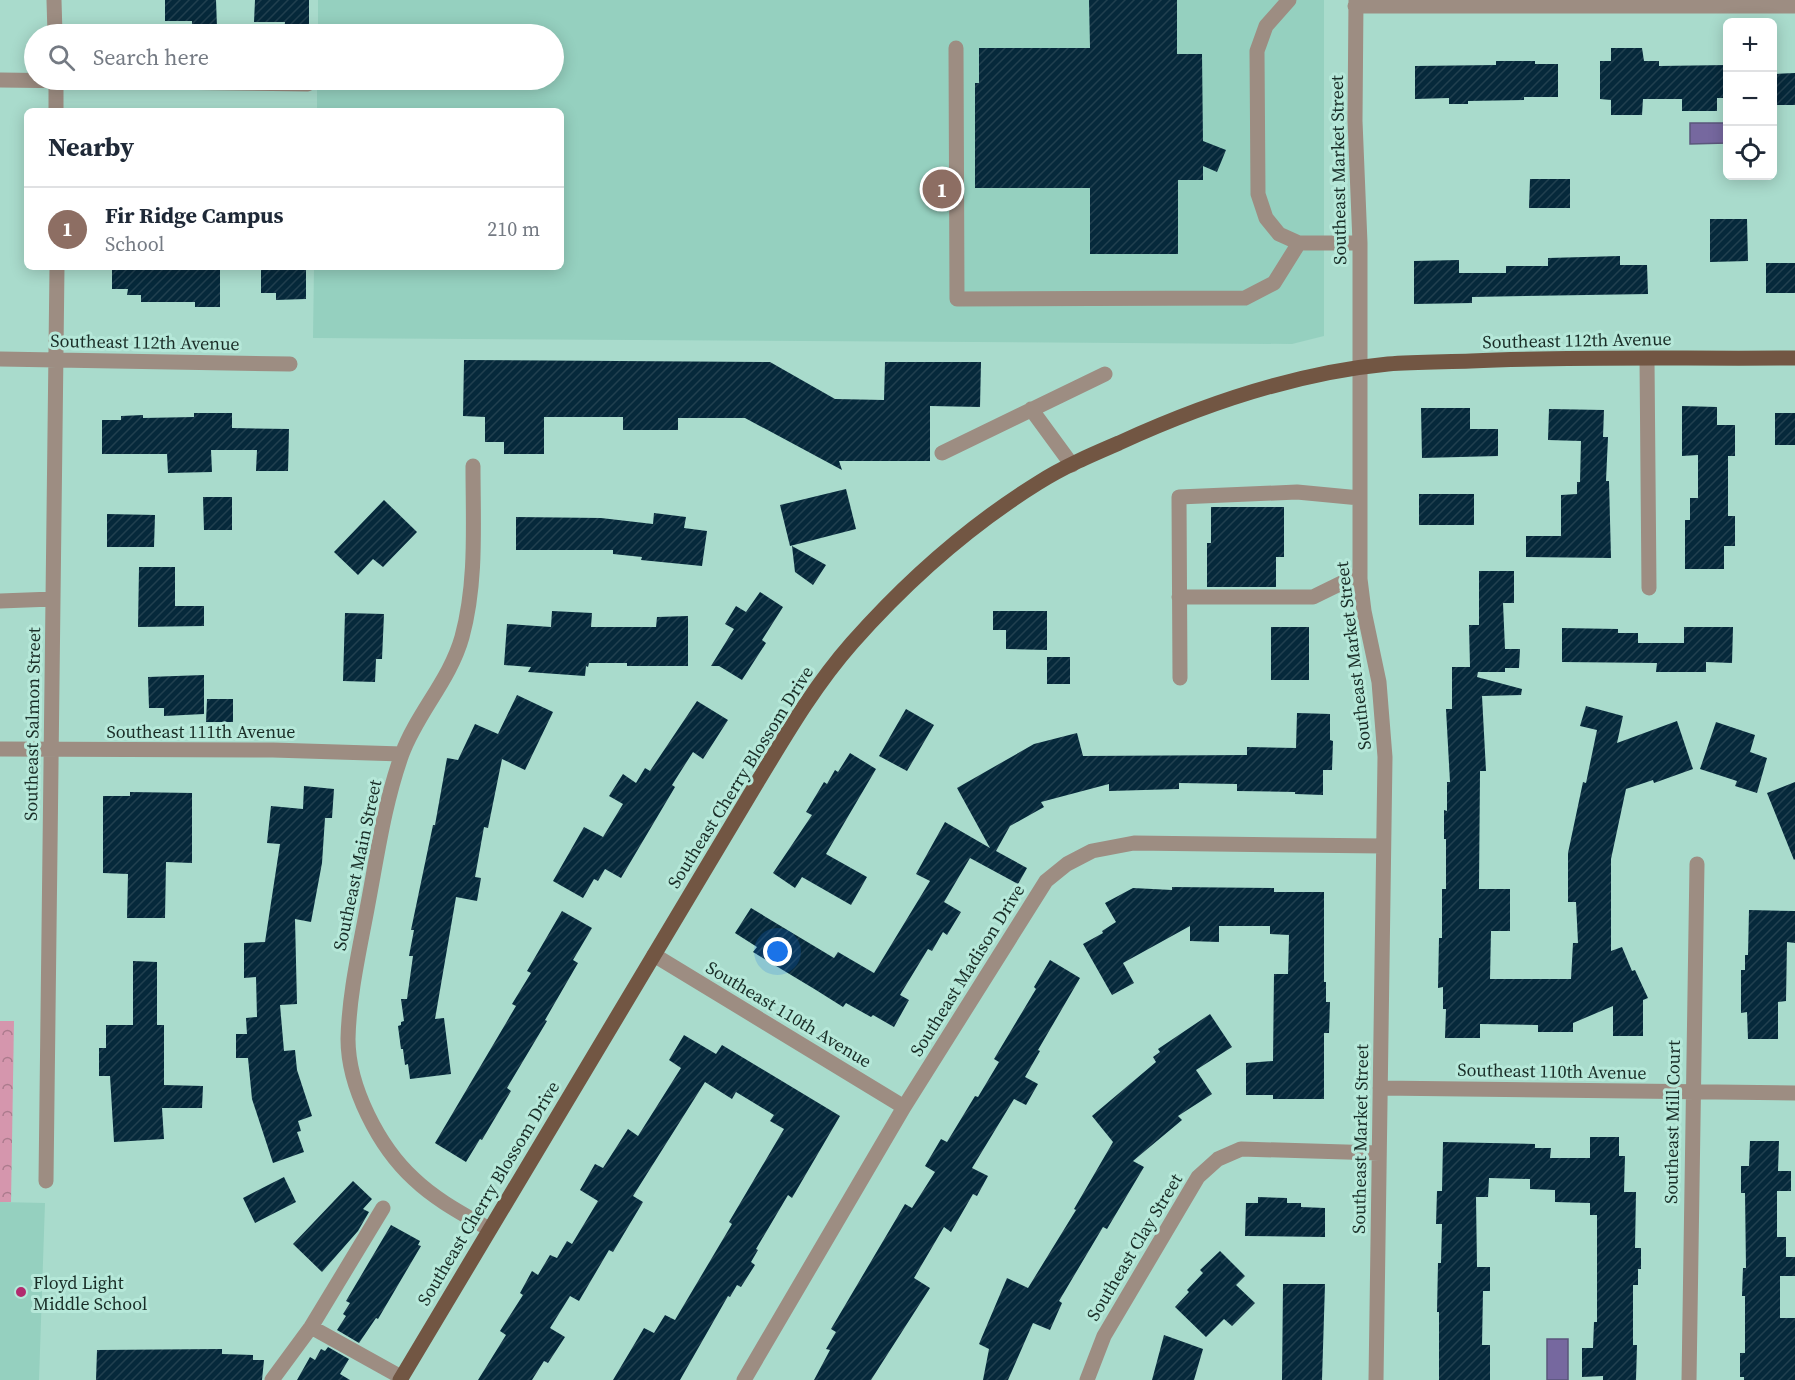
<!DOCTYPE html>
<html lang="en">
<head>
<meta charset="utf-8">
<style>
  :root { --surface:#fff; --page:#f6f6f7; --text:#1f2937; --muted:#747a83; --line:#e0e1e3; --accent:#111827 }
  body { margin:0; font-family:"Source Serif 4",serif; background:var(--page); color:var(--text) }
  .controls { position:absolute; right:18px; top:18px; display:grid; overflow:hidden; border-radius:9px; box-shadow:0 3px 15px #0003 }
  .controls button { width:54px; height:54px; display:grid; place-items:center; padding:0; border:0; border-bottom:2px solid var(--line); background:var(--surface); color:var(--text); font:30px sans-serif }
  .you { position:absolute; left:778px; top:952px; width:21px; height:21px; margin:-15px; border:4px solid #fff; border-radius:50%; background:#1a73e8; box-shadow:0 0 0 9px #1a73e833 }
  .badge { display:grid; place-items:center; width:39px; height:39px; border-radius:50%; background:var(--accent); color:#fff; font-size:20px; font-weight:700 }
  .pin { position:absolute; translate:-50% -50%; border:3px solid #fff; box-shadow:0 2px 6px #0006 }
  .list { margin:0; padding:0; list-style:none }
  h2 { display:flex; justify-content:space-between; align-items:center; height:78px; margin:0; padding:0 24px; font-size:26px }
  h2 small { font-size:20px; font-weight:400; color:var(--muted) }
  .list li { display:grid; grid-template-columns:39px 1fr auto; gap:18px; align-items:center; box-sizing:border-box; height:84px; padding:0 24px; border-top:2px solid var(--line) }
  .list b { display:block; font-size:22px; white-space:nowrap }
  .list p { margin:0; font-size:20px; white-space:nowrap; color:var(--muted) }
  .list em { font-size:20px; font-style:normal; color:var(--muted) }
  .icon { flex:none; width:33px; height:33px; fill:none; stroke:currentColor; stroke-width:2; stroke-linecap:round; stroke-linejoin:round }
  .map { position:relative; flex:none; width:1795px; height:1380px; overflow:hidden }
  .search { position:absolute; background:var(--surface); box-shadow:0 3px 15px #0003; left:24px; top:24px; width:540px; height:66px; display:flex; align-items:center; gap:15px; box-sizing:border-box; padding:0 21px; border-radius:33px; color:var(--muted); font-size:22px }
  .panel { position:absolute; background:var(--surface); box-shadow:0 3px 15px #0003; left:24px; top:108px; width:540px; height:162px; border-radius:9px }
  .map>svg:first-child { display:block }
  .built { fill:#95d0bf }
  .park { fill:url(#park-crowns) }
  .water { fill:#76689f; stroke:#5a567b; stroke-width:1.5 }
  .building { fill:url(#building-hatch) }
  .lines { fill:none; stroke-linecap:round; stroke-linejoin:round }
  .minor { stroke:#9d8d82; stroke-width:15 }
  .major { stroke:#725643; stroke-width:15 }
  .poi-dot { fill:#b22b6e; stroke:#b6e8d9; stroke-width:2 }
  .labels { text-anchor:middle; dominant-baseline:central; stroke-width:6; stroke-linejoin:round; paint-order:stroke }
  .street-label { font-size:18px; fill:#192d27; stroke:#b6e8d9 }
  .poi-label { font-size:18px; fill:#192d27; stroke:#b6e8d9; text-anchor:start }
</style>
</head>
<body>
<div class="map">
<svg width="1795" height="1380" viewBox="0 0 1795 1380">
  <defs>
    <pattern id="park-crowns" width="20" height="18" patternUnits="userSpaceOnUse" patternTransform="scale(1.5)"><rect width="20" height="18" fill="#d596ad"/><path d="M2 6a3 3 0 1 1 6 0M12 15a3 3 0 1 1 6 0" fill="none" stroke="#ac7b8d"/></pattern>
    <pattern id="building-hatch" width="6" height="6" patternUnits="userSpaceOnUse" patternTransform="scale(1.5)"><rect width="6" height="6" fill="#06293b"/><path d="M-1 1l2-2M0 6l6-6M5 7l2-2" fill="none" stroke="#21404f"/></pattern>
  </defs>
  <rect width="100%" height="100%" fill="#a9dbcc"/>
  <!-- built -->
  <path class="built" d="M318 0H1324V336L1292 344 313 338 314 267H561V111H317V80H554V34H318Z
    M0 1202 45 1203 39 1380H0Z"/>
  <!-- park -->
  <path class="park" d="M0 1021H14L11 1202H0Z"/>
  <!-- water -->
  <path class="water" d="M1690 123H1727V143L1690 144Z
    M1547 1339H1568V1380H1547Z"/>
  <!-- building -->
  <path class="building" d="M165 0H216L217 27H192V21H165Z
    M255 0H309V32L284 31 285 22H254Z
    M1089 0H1177V54H1202L1203 141 1226 150 1217 172 1203 166V180H1178V254H1090V188H975V83H979V48H1090Z
    M1611 48H1642L1644 61H1659V66L1728 65V98H1717V111H1682V99H1643L1642 115H1611V100L1600 99V61H1611Z
    M1496 61H1535V64H1558V97H1524V100L1468 101V104H1449V98L1415 99V66L1496 65Z
    M1795 73V105H1773V74Z
    M1530 179H1570V208H1529Z
    M1710 219H1747L1748 261 1710 262Z
    M1620 256V265H1647L1648 294 1472 297V303L1414 304V261L1459 260V273H1506V266H1548V258Z
    M1766 263H1795V293H1766Z
    M112 267H220V307H195V302H141V295H127L128 289H112Z
    M261 267H306V299L276 300V293H261Z
    M464 360 770 362 835 399 884 400 885 362H981L980 407 930 406V461H839L842 470 745 418H678V430H623V417H544V454H504V442H485V417L463 416Z
    M1682 406 1717 407V425H1735V456H1728V516H1735V546H1724V569H1685V520H1690V498H1698V455L1682 456Z
    M1421 408H1470V429H1498V456L1422 458Z
    M1549 409 1604 410 1603 437H1608L1606 481H1609L1611 558 1526 557V536H1561V495L1577 494V482H1580L1581 441 1548 440Z
    M194 413H232V428L289 429 288 471H256L257 450H211L212 472 168 473 167 454H102V420H121V416L143 415V418L194 417Z
    M1775 413H1795V445H1775Z
    M846 489 856 529 790 546 780 505Z
    M1419 494H1474V525H1419Z
    M203 497H232V530H204Z
    M384 500 417 532 383 567 373 559 358 575 334 552Z
    M1211 507H1284V557H1276V587H1207V543H1211Z
    M654 513 686 517 684 528 707 531 702 566 641 560 642 557 613 554V550H516V517L601 518 653 524Z
    M107 514 155 515 154 547H107Z
    M792 546 826 565 813 585 795 572Z
    M139 567H175V606H204V626L138 627Z
    M1479 571H1514V603H1503L1505 649H1520L1519 668H1505V672H1478L1477 677 1522 689 1521 695 1482 696 1486 771H1480L1479 889H1510V931H1491L1490 979H1571L1573 943H1578L1576 902H1568V853L1583 782 1586 783 1597 730 1580 726 1586 706 1623 716 1617 743 1677 721 1693 769 1654 783 1653 780 1626 789 1611 859V951L1622 947 1632 971 1635 970 1648 998 1643 1000V1036H1613V1006L1573 1023V1032H1538V1025L1480 1024V1038H1445L1446 1009H1443V987L1438 988 1439 938H1442V889H1446V839H1444V810L1447 811V782H1450L1446 709H1452V667H1470L1469 625H1479Z
    M760 592 783 607 762 640 766 643 742 680 719 666H711L734 629 725 624 736 606 746 612Z
    M552 611 592 613 591 627H656L657 617 688 616V666H627V663H589L588 667 586 666 585 676 528 672 531 667 504 665 507 624 551 627Z
    M993 611H1047V650L1006 649V630H993Z
    M345 613 384 614 382 659H376L375 682 343 681Z
    M1271 627H1309V680H1271Z
    M1684 627H1733L1732 663 1706 662V672H1656L1657 663 1562 662V628L1618 629V633H1638V643H1684Z
    M1047 657H1070V684H1047Z
    M204 675V714L164 716V708H149L148 677Z
    M517 695 553 712 525 770 502 759 488 828 484 827 475 877 481 878 477 901 456 897 435 1019 444 1018 451 1074 410 1079 408 1064 405 1065 403 1049H401L398 1026 401 1025V1022L404 1021 401 999H407L413 956H409L414 930H411L433 825H435L447 758 458 760 475 724 498 734Z
    M207 699H233V722H206Z
    M697 701 728 720 703 759 693 752 672 785 675 787 621 878 605 869 598 881 594 879 583 898 553 881 584 827 603 837 623 804 609 796 623 774 636 783 645 768 650 771Z
    M906 709 934 725 907 771 879 756Z
    M1297 713 1330 714V740L1333 741 1332 770H1323V795L1295 794V792L1237 791V784L1179 783V789L1109 791V784L1041 802 1044 807 1010 826 996 851 1027 868 1018 884 970 858 944 902 961 912 947 935 943 932 932 951 928 949 900 995 909 1000 894 1027 873 1015 871 1017 846 1003 843 1007 816 990 753 952 757 947 735 933 751 908 834 958 838 952 874 973 930 881 916 874 945 822 990 848 957 788 1034 744 1077 733 1083 756 1247 755V747L1296 748Z
    M1716 722 1755 735 1750 752 1767 758 1757 793 1735 786 1737 781 1700 769Z
    M850 753 876 769 826 854 867 877 851 905 802 877 795 888 773 873 812 815 806 812 824 782 827 784 835 770 838 772Z
    M1795 782V859L1794 860 1767 793Z
    M304 786 334 789 332 818H325L322 863 311 922 295 919 297 1004 280 1005 284 1051 295 1050 297 1070 312 1116 298 1121 301 1131 297 1132 304 1152 273 1163 252 1099 248 1058H236V1034H247L246 1018 257 1017 256 977 244 978V943L265 942 280 844 267 843 271 806 303 809Z
    M130 792 192 793V863L166 862 165 918H127L128 874 103 873V796H130Z
    M1172 887 1274 888V892H1324V982H1326V1002H1330L1329 1033H1324V1099H1273V1095H1246V1063L1273 1061 1274 974H1288L1289 935 1270 934V926H1219V942L1190 941V926L1123 963 1134 983 1112 995 1083 944 1103 933 1102 931 1116 922 1105 903 1133 888 1172 890Z
    M1749 910 1795 911V943L1787 942 1786 1001 1778 1002V1039H1748L1747 1012 1741 1013V970H1745V955H1748Z
    M562 911 592 928 573 960 578 963 545 1020 547 1021 507 1088 511 1091 482 1140 480 1139 466 1162 435 1143 516 1006 512 1004 531 973 527 971Z
    M1050 960 1080 978 1038 1050 1040 1051 1025 1077 1038 1084 1026 1105 1014 1099 972 1168 988 1176 977 1196 973 1194 951 1232 944 1227 914 1278 930 1288 871 1380H814L830 1350 826 1349 836 1332 831 1329 905 1204 912 1208 935 1172 925 1166 941 1139 947 1142 975 1096 978 1097 999 1062 994 1059 1036 989 1034 987Z
    M133 961 157 962V1025H164V1085L203 1086 202 1108H162L164 1139 114 1142 110 1076H99V1048H106V1025H133Z
    M1210 1014 1232 1047 1196 1070 1212 1094 1178 1116 1182 1120 1133 1161 1144 1167 1107 1229 1103 1227 1059 1301 1062 1303 1050 1330 1033 1323 1008 1380H983L989 1349 979 1344 1007 1278 1028 1288 1076 1210 1074 1209 1113 1142 1092 1116 1156 1062 1153 1057 1160 1052 1158 1049Z
    M684 1035 716 1054 722 1045 840 1116 792 1198 788 1195 756 1249 758 1250 751 1262 755 1265 741 1287 737 1285 730 1297 728 1296 680 1380H613L644 1328 654 1333 665 1315 675 1320 732 1224 729 1222 784 1129 770 1121 774 1115 736 1092 732 1099 705 1082 633 1196 643 1202 613 1252 609 1250 579 1301 570 1296 550 1328 565 1337 548 1363 544 1361 532 1380H478L506 1335 500 1331 523 1295 520 1293 532 1271 538 1275 550 1255 557 1258 567 1241 572 1244 598 1201 580 1190 595 1164 603 1168 628 1129 638 1136 681 1068 669 1060Z
    M1590 1137H1619V1156H1625L1624 1192H1636L1635 1248H1641V1269H1638V1285H1633V1345H1637L1636 1380H1603V1376L1582 1377V1348H1593L1594 1322H1597V1215H1590V1203L1555 1202V1190L1530 1189V1179L1489 1178 1488 1197H1476L1477 1267H1490V1291H1483L1482 1345H1490V1380H1439V1312H1437L1438 1263H1441L1442 1224H1436L1437 1191H1442L1443 1142 1535 1144V1148H1551L1550 1158H1590Z
    M1750 1141H1779L1778 1171H1791V1191H1777V1237H1786V1257H1795V1276H1780V1318H1795V1380H1744V1377H1740V1353H1745V1296H1742L1743 1268H1746L1745 1193H1741V1166H1749Z
    M284 1177 296 1202 255 1223 243 1198Z
    M353 1181 372 1199 363 1209 369 1212 358 1231 322 1272 293 1244Z
    M1258 1197 1287 1198V1203H1301V1207L1325 1208V1237L1245 1236 1246 1203H1258Z
    M391 1225 420 1241 418 1245 421 1246 378 1319 376 1318 359 1343 337 1330 346 1316 343 1314 350 1303 346 1301Z
    M1220 1251 1245 1276 1236 1285 1255 1303 1232 1326 1224 1319 1206 1337 1175 1307 1189 1292 1187 1290 1203 1273 1200 1270Z
    M1283 1284H1325L1322 1380H1282Z
    M1164 1335 1203 1349 1194 1380H1152Z
    M328 1347 349 1359 340 1374 350 1380H297L310 1357 315 1360 321 1349 325 1351Z
    M222 1349V1354L253 1355V1360H264L262 1380H96L97 1350Z"/>
  <g class="lines">
    <!-- minor -->
    <path class="minor" d="M54 0 55 34
      M1289 0 1266 26 1257 51 1258 194 1266 218 1279 234 1299 243H1360
      M1356 0 1355 121 1360 243V579L1364 611 1379 682 1385 757 1376 1380
      M1355 6H1795
      M956 48 957 299 1245 298 1274 283 1299 243
      M0 80 308 84
      M56 80V111
      M0 359 290 364
      M1647 359 1649 588
      M1031 409 1072 465
      M942 453 1105 374
      M473 466C473 524 477 582 462 637 450 680 417 713 402 754 384 804 377 857 367 909 359 952 349 995 348 1039 348 1087 379 1147 414 1179 436 1200 463 1214 489 1229
      M1179 597H1313L1360 574
      M0 601 53 599
      M1180 678 1179 497 1297 492 1360 498
      M0 749 273 750 402 754
      M654 955 904 1107
      M1380 1088 1795 1093
      M46 1181 57 267
      M311 1327 401 1377
      M272 1380 311 1327 383 1208
      M744 1380 904 1107 1046 881 1067 864 1092 851 1134 843 1383 846
      M1087 1380 1104 1336 1198 1177 1218 1159 1241 1149 1379 1153
      M1689 1380 1697 864"/>
    <!-- major -->
    <path class="major" d="M400 1380 758 781C787 733 815 685 852 643 906 582 969 526 1038 483 1063 467 1091 455 1119 443 1204 404 1294 373 1388 364 1415 362 1444 362 1471 361 1579 356 1687 359 1795 358"/>
  </g>
  <!-- markers -->
  <circle class="poi-dot" cx="21" cy="1292" r="6"/>
  <g class="labels">
    <!-- street labels -->
    <g class="street-label">
      <text transform="translate(1338 170) rotate(-91)">Southeast Market Street</text>
      <text transform="translate(1577 340) rotate(-1)">Southeast 112th Avenue</text>
      <text transform="translate(145 342) rotate(1)">Southeast 112th Avenue</text>
      <text transform="translate(1353 656) rotate(-97)">Southeast Market Street</text>
      <text transform="translate(32 724) rotate(-89)">Southeast Salmon Street</text>
      <text x="201" y="731">Southeast 111th Avenue</text>
      <text transform="translate(740 777) rotate(-58)">Southeast Cherry Blossom Drive</text>
      <text transform="translate(357 865) rotate(-78)">Southeast Main Street</text>
      <text transform="translate(967 970) rotate(-58)">Southeast Madison Drive</text>
      <text transform="translate(789 1014) rotate(31)">Southeast 110th Avenue</text>
      <text transform="translate(1552 1071) rotate(1)">Southeast 110th Avenue</text>
      <text transform="translate(1672 1122) rotate(-89)">Southeast Mill Court</text>
      <text transform="translate(1360 1139) rotate(-89)">Southeast Market Street</text>
      <text transform="translate(488 1193) rotate(-59)">Southeast Cherry Blossom Drive</text>
      <text transform="translate(1134 1247) rotate(-59)">Southeast Clay Street</text>
    </g>
    <!-- poi labels -->
    <g class="poi-label">
      <text x="33" y="1282">Floyd Light<tspan x="33" dy="21">Middle School</tspan></text>
    </g>
  </g>
</svg>
<div class="controls">
<button>+</button>
<button>−</button>
<button><svg class="icon" aria-label="locate" viewBox="0 0 24 24"><circle cx="12" cy="12" r="6"/><path d="M12 2v4M12 18v4M2 12h4M18 12h4"/></svg></button>
</div>
<div class="you"></div>
<div class="pin badge" style="left:942px;top:189px;background:#8d6e63">1</div>
<div class="search"><svg class="icon" aria-label="search" viewBox="0 0 24 24"><circle cx="10" cy="10" r="6"/><path d="M15 15l6 6"/></svg>Search here</div>
<section class="panel">
<h2>Nearby<small></small></h2>
<ul class="list">
<li><span class="badge" style="background:#8d6e63">1</span><div><b>Fir Ridge Campus</b><p>School</p></div><em>210 m</em></li>
</ul>
</section>
</div>
</body>
</html>
